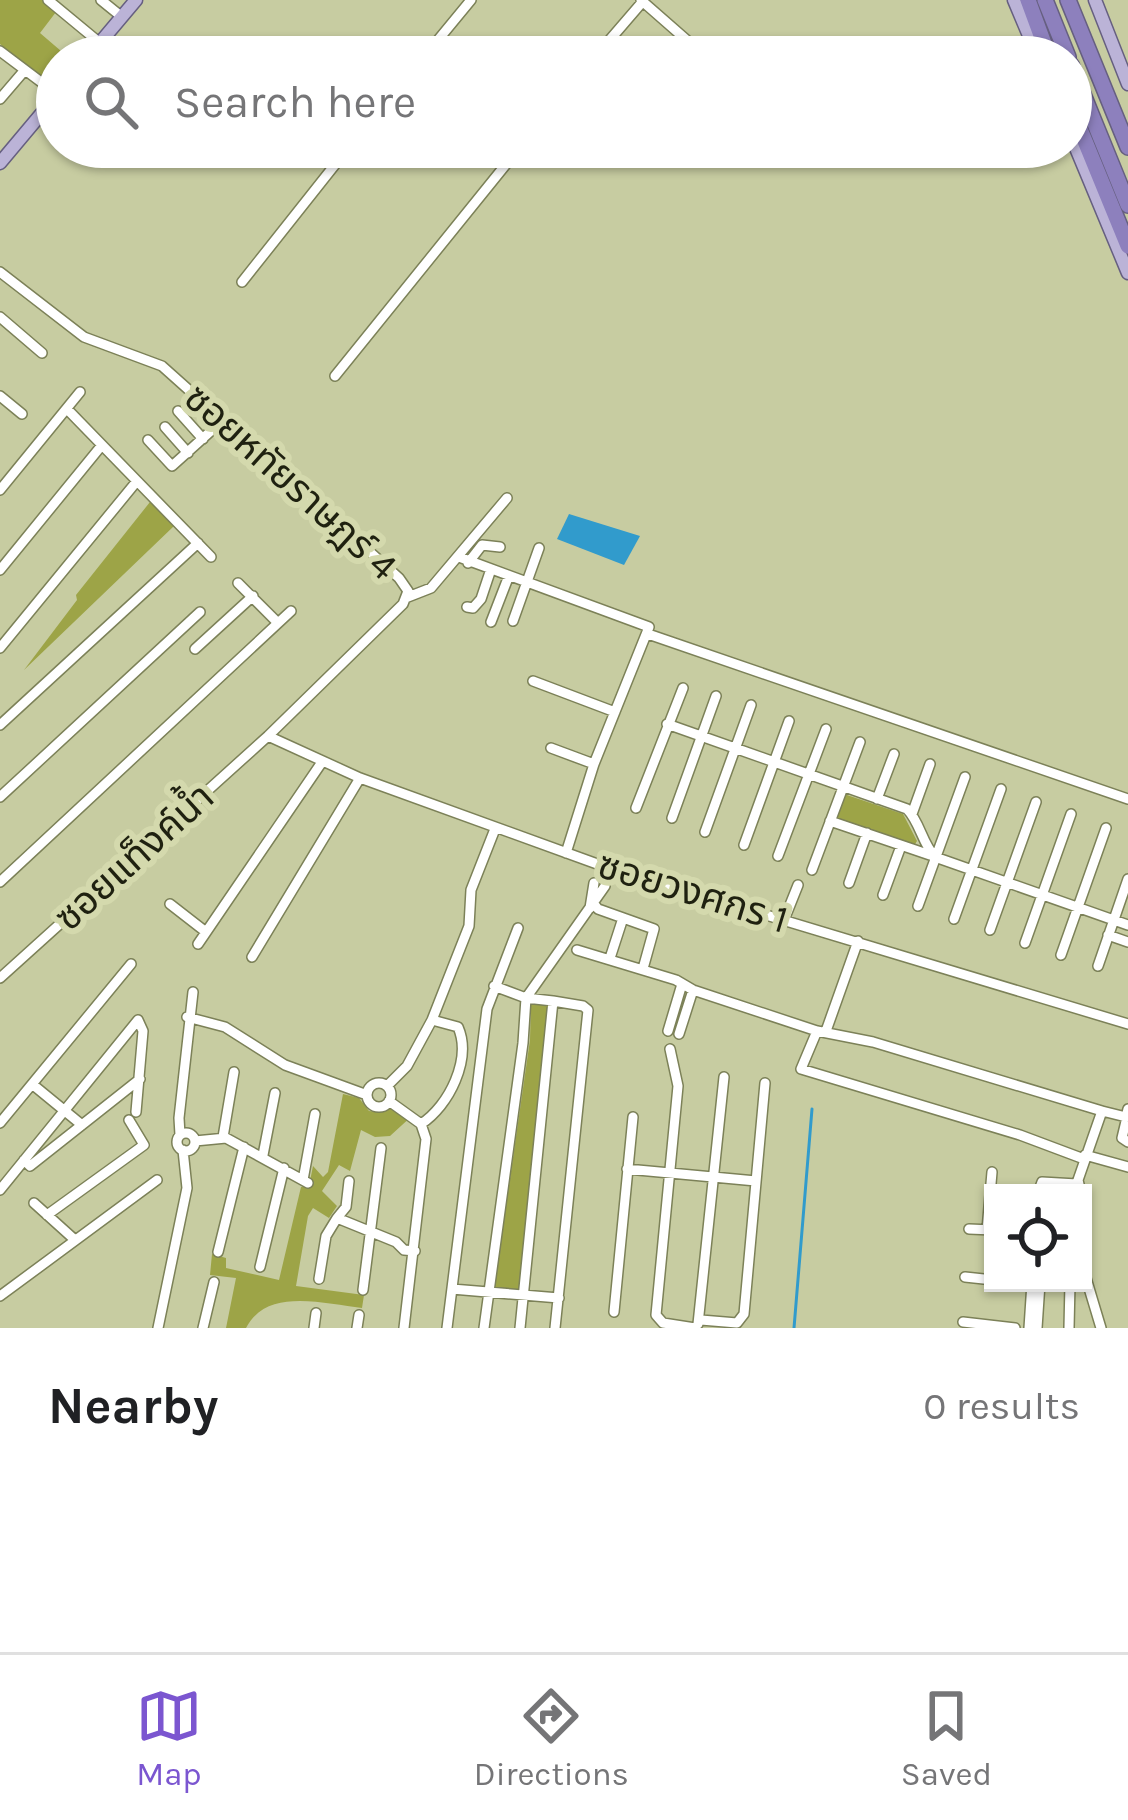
<!DOCTYPE html>
<html lang="en">
<head>
<meta charset="utf-8">
<style>
  :root { --surface:#fff; --page:#f6f6f6; --text:#202124; --muted:#757577; --line:#e0e0e0; --accent:#7b56d0 }
  body { margin:0; font-family:Karla,"Noto Sans Thai",sans-serif; background:var(--page); color:var(--text) }
  .controls { position:absolute; right:36px; bottom:36px; display:grid; overflow:hidden; border-radius:0px; box-shadow:0 3px 9px #0004 }
  .controls button { width:108px; height:108px; display:grid; place-items:center; padding:0; border:0; border-bottom:3px solid var(--line); background:var(--surface); color:var(--text); font:60px sans-serif }
  .list { margin:0; padding:0; list-style:none }
  h2 { display:flex; justify-content:space-between; align-items:center; height:156px; margin:0; padding:0 48px; font-size:51px }
  h2 small { font-size:39px; font-weight:400; color:var(--muted) }
  .icon { flex:none; width:66px; height:66px; fill:none; stroke:currentColor; stroke-width:2; stroke-linecap:round; stroke-linejoin:round }
  .map { position:relative; flex:none; width:1128px; height:1328px; overflow:hidden }
  .search { position:absolute; background:var(--surface); box-shadow:0 3px 9px #0004; left:36px; right:36px; top:36px; height:132px; display:flex; align-items:center; gap:30px; box-sizing:border-box; padding:0 42px; border-radius:66px; color:var(--muted); font-size:45px }
  .sheet { height:324px; background:var(--surface) }
  nav { display:flex; justify-content:space-around; align-items:center; box-sizing:border-box; height:168px; border-top:3px solid var(--line); background:var(--surface); font-size:33px; color:var(--muted) }
  nav a { display:grid; justify-items:center; gap:6px }
  nav .on { color:var(--accent) }
  .map>svg:first-child { display:block }
  .green { fill:#9da447 }
  .water { fill:#319bcc }
  .lines { fill:none; stroke-linecap:round; stroke-linejoin:round }
  .stream { stroke:#319bcc; stroke-width:3 }
  .minor-casing { stroke:#7c8158; stroke-width:12 }
  .major-casing { stroke:#665f80; stroke-width:15 }
  .highway-casing { stroke:#665f80; stroke-width:18 }
  .minor { stroke:#fff; stroke-width:9 }
  .major { stroke:#bbb3d7; stroke-width:12 }
  .highway { stroke:#8d80bd; stroke-width:15 }
  .labels { text-anchor:middle; dominant-baseline:central; stroke-width:12; stroke-linejoin:round; paint-order:stroke }
  .street-label { font-size:39px; fill:#1f2110; stroke:#d4d9ad }
</style>
</head>
<body>
<div class="map">
<svg width="1128" height="1328" viewBox="0 0 1128 1328">
  <rect width="100%" height="100%" fill="#c7cca1"/>
  <!-- green -->
  <path class="green" d="M0 0H42L56 12 40 33 68 57H57L54 88 0 44Z
    M150 502 174 526 24 670 77 600 76 595Z
    M844 794 903 814 917 841 914 846 835 819Z
    M531 1003H551L519 1291 494 1289 530 1040Z
    M343 1094 359 1098 369 1111 379 1112 393 1101 413 1115 390 1136 375 1137 361 1130 350 1171 339 1165 322 1191 337 1206 329 1218 313 1208 308 1216 296 1286 364 1295 362 1308C324 1304 267 1287 246 1328H226L236 1278 210 1275 212 1254 226 1258V1268L279 1280 301 1187 309 1186 313 1166 323 1177 328 1172Z"/>
  <!-- water -->
  <path class="water" d="M569 514 640 536 624 565 557 539Z"/>
  <g class="lines">
    <!-- stream -->
    <path class="stream" d="M794 1328 812 1109"/>
    <defs>
      <path id="minor" d="M48 0 100 43
        M101 0 122 17
        M641 0 706 57
        M0 51 57 94
        M424 57 471 0
        M595 57 644 0
        M0 99 24 71
        M0 272 84 337 162 366 399 578 408 591 403 604 268 736 0 978
        M242 282 349 147
        M0 317 42 353
        M335 376 520 147
        M0 396 22 414
        M67 409 211 557
        M178 411 203 439
        M165 427 188 453
        M148 440 172 466 222 421
        M0 490 80 392
        M459 557 649 627 594 764 566 853
        M468 563 482 545 500 547
        M0 570 102 445
        M238 583 278 623
        M408 597 431 588 507 498
        M467 607 473 608 481 599 490 572
        M513 621 539 548
        M491 622 508 578
        M648 634 1128 799
        M0 648 137 481
        M195 649 253 596
        M533 681 615 712
        M667 724 907 809C920 822 922 843 935 857L1128 925
        M0 725 198 543
        M268 736 360 778 600 865 1128 1024
        M551 748 594 764
        M0 797 200 612
        M877 799 894 754
        M636 808 683 688
        M912 814 930 764
        M672 818 716 696
        M830 821 930 855
        M705 832 751 705
        M744 845 789 721
        M778 856 826 729
        M812 870 860 742
        M0 882 291 611
        M849 883 867 833
        M883 895 901 846
        M170 904 206 932
        M594 904 598 909 654 929 644 965
        M918 906 965 777
        M590 908 594 883
        M954 919 1001 789
        M784 920 798 885
        M990 930 1036 802
        M1108 935 1128 942
        M1025 943 1071 814
        M198 944 322 762
        M577 950 676 980 693 990 817 1031 873 1042 1102 1111
        M611 955 623 918
        M1061 955 1106 828
        M252 957 360 778
        M1098 966 1128 879
        M494 986 526 998 553 1001 520 1328
        M553 1001 583 1006 588 1010 555 1328
        M187 1017 225 1027 285 1065 367 1095
        M668 1031 682 984
        M817 1031 801 1069 1020 1135 1084 1159
        M826 1031 858 941
        M679 1034 693 990
        M670 1049 678 1086 656 1315 663 1323 695 1328
        M367 1095a12 12 0 1 1 24 0a12 12 0 1 1-24 0Z
        M32 1084 82 1125
        M387 1086 407 1066 432 1020 469 926 471 890 495 829
        M389 1101 421 1124 426 1139 404 1328
        M1127 1117 1122 1138 1128 1142
        M0 1123 131 964
        M421 1124C449 1106 472 1059 458 1027L432 1020
        M177 1142a9 9 0 1 1 18 0a9 9 0 1 1-18 0Z
        M180 1135 179 1118 193 992
        M223 1137 234 1072
        M195 1141 226 1138 308 1183
        M263 1155 275 1093
        M1085 1155 1128 1167
        M24 1160 30 1166 140 1079
        M627 1169 756 1181
        M303 1180 315 1114
        M0 1190 138 1020 143 1031 136 1112
        M1038 1193 1042 1182 1077 1184
        M1052 1193 1081 1190
        M1081 1193 1078 1180 1102 1111 1126 1117 1128 1109
        M34 1203 75 1240
        M47 1215 144 1145 129 1120
        M337 1218 346 1207 349 1181
        M969 1229 993 1230
        M987 1230 992 1172
        M218 1252 244 1147
        M260 1267 284 1168
        M1083 1268 1101 1328
        M965 1277 993 1280
        M319 1279 326 1236 337 1218 396 1242 404 1250 415 1251
        M452 1289 559 1298
        M363 1290 381 1148
        M0 1296 157 1180
        M614 1312 633 1117
        M701 1320 737 1323 744 1314 765 1083
        M963 1322 1015 1328
        M698 1324 724 1077
        M158 1328 187 1188 183 1150
        M203 1328 214 1282
        M314 1328 316 1313
        M357 1328 359 1315
        M447 1328 487 1009 518 928
        M484 1328 523 1043 526 998 605 886
        M1029 1328 1032 1283
        M1037 1328 1040 1283
        M1069 1328 1070 1283"/>
      <path id="major" d="M1014 0 1038 57
        M1095 0 1128 84
        M88 57 136 0
        M1071 136 1128 273
        M0 163 57 95"/>
      <path id="highway" d="M1028 0 1049 57
        M1045 0 1068 57
        M1068 0 1128 147
        M1071 65 1128 205
        M1071 107 1128 246"/>
    </defs>
    <!-- minor casing -->
    <use href="#minor" class="minor-casing"/>
    <!-- major casing -->
    <use href="#major" class="major-casing"/>
    <!-- highway casing -->
    <use href="#highway" class="highway-casing"/>
    <!-- minor -->
    <use href="#minor" class="minor"/>
    <!-- major -->
    <use href="#major" class="major"/>
    <!-- highway -->
    <use href="#highway" class="highway"/>
  </g>
  <g class="labels">
    <!-- street labels -->
    <g class="street-label">
      <text transform="translate(291 482) rotate(42)">ซอยหทัยราษฎร์ 4</text>
      <text transform="translate(134 857) rotate(-42)">ซอยแท็งค์น้ำ</text>
      <text transform="translate(693 892) rotate(17)">ซอยวงศกร 1</text>
    </g>
  </g>
</svg>
<div class="controls">
<button><svg class="icon" aria-label="locate" viewBox="0 0 24 24"><circle cx="12" cy="12" r="6"/><path d="M12 2v4M12 18v4M2 12h4M18 12h4"/></svg></button>
</div>
<div class="search"><svg class="icon" aria-label="search" viewBox="0 0 24 24"><circle cx="10" cy="10" r="6"/><path d="M15 15l6 6"/></svg>Search here</div>
</div>
<section class="sheet">
<h2>Nearby<small>0 results</small></h2>
<ul class="list">
</ul>
</section>
<nav>
<a class="on"><svg class="icon" aria-label="map" viewBox="0 0 24 24"><path d="M3 6l6-2 6 2 6-2v14l-6 2-6-2-6 2zM9 4v14M15 6v14"/></svg>Map</a>
<a><svg class="icon" aria-label="directions" viewBox="0 0 24 24"><path d="M12 3l9 9-9 9-9-9zM9 14v-3h6M13 9l2 2-2 2"/></svg>Directions</a>
<a><svg class="icon" aria-label="saved" viewBox="0 0 24 24"><path d="M7 4h10v16l-5-4-5 4z"/></svg>Saved</a>
</nav>
</body>
</html>
